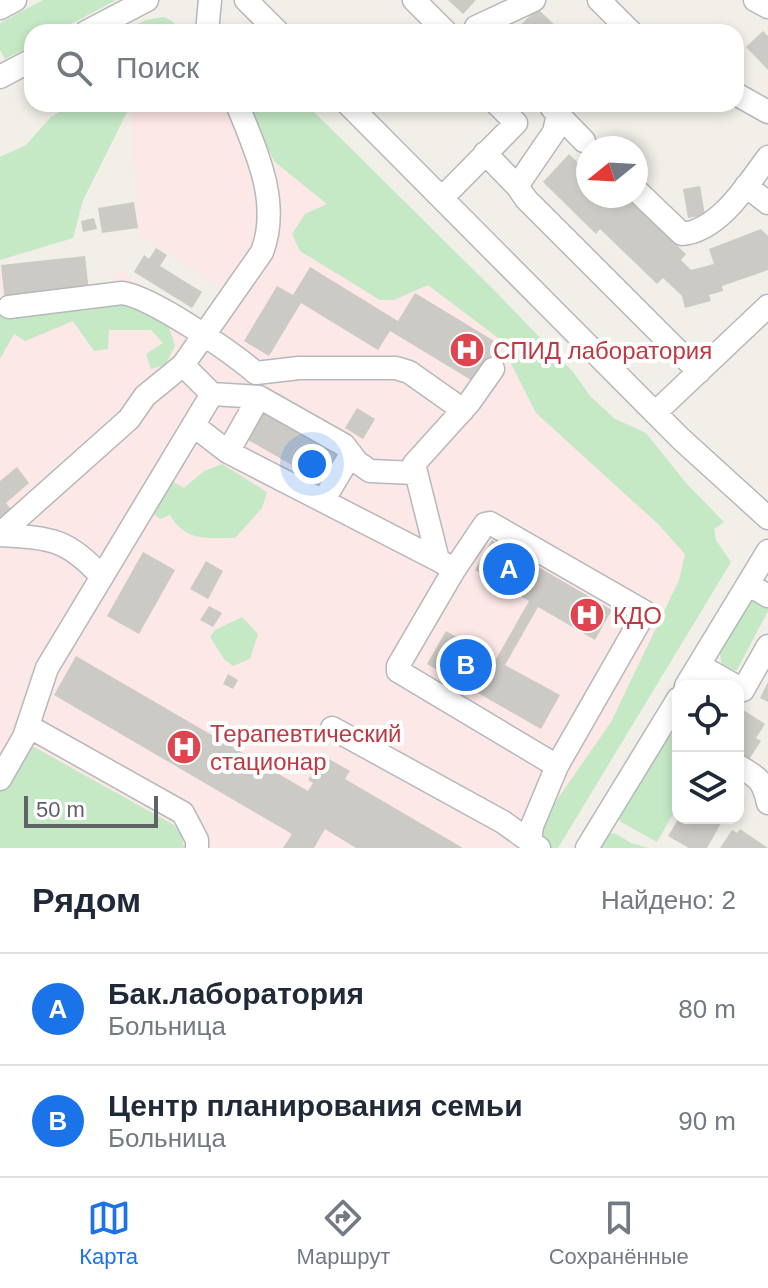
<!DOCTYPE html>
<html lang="ru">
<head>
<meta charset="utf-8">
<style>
  :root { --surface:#fff; --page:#f2f2f3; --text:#1f2937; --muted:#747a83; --line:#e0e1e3; --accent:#1a73e8 }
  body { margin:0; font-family:Arial,sans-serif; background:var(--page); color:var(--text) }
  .controls { position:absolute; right:24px; bottom:24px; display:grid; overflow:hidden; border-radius:16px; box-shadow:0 4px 12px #0003 }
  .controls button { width:72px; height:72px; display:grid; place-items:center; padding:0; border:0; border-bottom:2px solid var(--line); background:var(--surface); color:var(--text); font:40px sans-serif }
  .compass { position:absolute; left:576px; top:136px; width:72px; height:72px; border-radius:50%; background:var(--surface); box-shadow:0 4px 12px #0003; rotate:252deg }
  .scale { position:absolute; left:24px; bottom:20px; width:134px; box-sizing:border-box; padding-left:8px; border:4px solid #5f6368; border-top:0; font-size:22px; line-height:28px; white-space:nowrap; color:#5f6368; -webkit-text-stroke:6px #fff; paint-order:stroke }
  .you { position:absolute; left:312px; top:464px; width:28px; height:28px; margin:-20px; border:6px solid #fff; border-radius:50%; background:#1a73e8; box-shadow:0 0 0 12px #1a73e833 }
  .badge { display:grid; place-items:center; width:52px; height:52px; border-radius:50%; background:var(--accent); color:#fff; font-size:26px; font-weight:700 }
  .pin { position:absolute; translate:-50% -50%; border:4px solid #fff; box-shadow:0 2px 8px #0006 }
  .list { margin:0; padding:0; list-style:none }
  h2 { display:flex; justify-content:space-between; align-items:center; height:104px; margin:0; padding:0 32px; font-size:34px }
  h2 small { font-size:26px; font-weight:400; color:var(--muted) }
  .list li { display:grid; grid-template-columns:52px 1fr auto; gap:24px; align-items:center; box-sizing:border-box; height:112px; padding:0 32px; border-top:2px solid var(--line) }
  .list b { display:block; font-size:30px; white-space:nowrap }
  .list p { margin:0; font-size:26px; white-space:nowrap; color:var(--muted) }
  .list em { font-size:26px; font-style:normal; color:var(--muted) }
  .icon { flex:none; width:44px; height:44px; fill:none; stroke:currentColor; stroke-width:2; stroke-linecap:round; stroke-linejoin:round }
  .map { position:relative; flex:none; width:768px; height:848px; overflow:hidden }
  .search { position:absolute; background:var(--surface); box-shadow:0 4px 12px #0003; left:24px; right:24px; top:24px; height:88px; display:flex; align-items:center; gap:20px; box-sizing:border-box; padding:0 28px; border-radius:24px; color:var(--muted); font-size:30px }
  .sheet { height:328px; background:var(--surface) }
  nav { display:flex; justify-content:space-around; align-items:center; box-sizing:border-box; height:112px; border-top:2px solid var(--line); background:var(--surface); font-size:22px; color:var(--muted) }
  nav a { display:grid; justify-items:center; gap:4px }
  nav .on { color:var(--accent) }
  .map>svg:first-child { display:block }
  .medical { fill:#fce8e6 }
  .green { fill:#c5e8c5 }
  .building { fill:#cccac5 }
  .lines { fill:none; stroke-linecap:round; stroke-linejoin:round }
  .minor-casing { stroke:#b5b8bc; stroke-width:25 }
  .minor { stroke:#fff; stroke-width:22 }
  .labels { text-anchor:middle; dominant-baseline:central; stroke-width:8; stroke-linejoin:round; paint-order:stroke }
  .health-label { font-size:24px; fill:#be3a42; stroke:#fff; text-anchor:start }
</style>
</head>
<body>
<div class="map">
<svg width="768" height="848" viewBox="0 0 768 848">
  <rect width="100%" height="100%" fill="#f1efe8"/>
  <!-- medical -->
  <path class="medical" d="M130 104H265L722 555 547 848H0V270L85 258 93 311 119 269 204 327 226 291 139 234Z"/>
  <!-- green -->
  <path class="green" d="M43 0H116L56 32H32V45L5 59 0 50V23Z
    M164 17 172 21 180 30 176 32H121L146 20Z
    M73 104H131L83 200 73 238 0 260V157L26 145 50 118Z
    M243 104H306L496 292 573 372 591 397 615 419 646 433 686 483 724 522 714 529 716 540 731 562 558 848H551L544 840 543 820 611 722 679 580 685 554 658 524 536 413 498 338 428 285 394 300H380L300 251 292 234 305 214 327 204 275 162Z
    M122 305 148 312 169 327 175 346 165 365 151 369 146 354 163 343 151 330H109L108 349 94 351 73 321 25 341 14 334 0 359V315L62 308 82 311Z
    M222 464 267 492 262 508 235 538C207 538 186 542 170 515L160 519 154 514 170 480 184 488 204 471Z
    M753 595 768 602V611L737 670H734L721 663 720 651Z
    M242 617 258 634 250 659 233 666 224 659 210 637 215 630Z
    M671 735 678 736V805L657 842 621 822 619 819 667 738Z
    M34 747 174 825 182 836 184 848H0V789L24 749Z
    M607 833 616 834 631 843 648 848H598Z"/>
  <!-- building -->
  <path class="building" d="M448 0H476L463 14Z
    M537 8 562 32H514Z
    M763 31 768 36V70L746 47Z
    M569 154 588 172V196H612L622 205 629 199 686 254 681 260 691 270 714 264 709 249 761 229 768 236V270L722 286 723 291 709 295 711 301 685 308 682 296 663 278 657 284 600 229 596 234 543 182Z
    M700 186 705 215 688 218 683 189Z
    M134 202 138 228 102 233 98 208Z
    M94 218 97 229 83 232 81 221Z
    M156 248 167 255 160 266 202 292 192 308 134 272 144 255 149 259Z
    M85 256 89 292 5 302 1 265Z
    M310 267 398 321 415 293 499 344 476 383 390 331 378 350 301 303 269 356 244 341 277 286 293 295Z
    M261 405 341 451 323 483 243 437Z
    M357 408 375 419 363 439 345 428Z
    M17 467 29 483 6 503 14 513 3 522 0 519V481Z
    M492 540 612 610 595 640 538 607 505 665 560 695 541 729 427 664 446 631 496 659 529 601 475 570Z
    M143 552 175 570 139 634 107 616Z
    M206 561 223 571 208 599 190 589Z
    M209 606 222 613 213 627 200 620Z
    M76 656 308 791 313 783 308 780 322 755 350 771 345 779 463 848H356L325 829 314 848H283L292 834 54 695Z
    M228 674 238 680 233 689 223 684Z
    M768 682V702L760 698Z
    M742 709 765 724 756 738 761 741 748 761 738 755V715Z
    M679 818H724L707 848H689L668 836Z
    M740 829 768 848H720L732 830 737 833Z"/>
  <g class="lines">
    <defs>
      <path id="minor" d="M246 0 278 32
        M414 0 446 32
        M599 0 631 32
        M755 0 768 7
        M0 8 15 0
        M476 27 534 0
        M86 32 147 0
        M207 32 210 0
        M0 77 32 60
        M736 94 768 112
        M348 104 681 439 768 518
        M552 108 584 141
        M558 114 554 132 517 186 526 199 699 372
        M485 153 517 186
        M746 186 768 203
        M636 190 682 234C719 231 748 184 768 157
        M442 198 516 123 497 104
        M9 307 122 293C152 297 230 351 256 373L299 368H396L409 372 463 410
        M183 365 212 394 259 397 344 445 357 462 370 471 415 473
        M655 413 768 306
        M193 425 228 452 438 560
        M228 452 259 397
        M323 501 351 454
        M0 534 129 419 145 396 183 365 262 252C281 202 256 151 237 104
        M0 535C50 538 67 538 102 577
        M445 564 438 560 414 464 469 403 493 369
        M748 584 768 596
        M699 665 736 686
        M686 686 768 551
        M738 687 743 690 768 646
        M28 726 183 813 197 840V848
        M332 728 503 822 539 848
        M738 766C758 777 763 780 768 803
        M0 779 24 737 47 668 212 394
        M530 842 532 826 557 766 645 612 490 523 485 524 454 570 398 666V671L557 766
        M587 848 678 699"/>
    </defs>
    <!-- minor casing -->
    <use href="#minor" class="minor-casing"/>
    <!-- minor -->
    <use href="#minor" class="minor"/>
  </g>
  <!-- icons -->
  <defs>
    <symbol id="hospital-disc" viewBox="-11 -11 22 22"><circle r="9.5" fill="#e0444e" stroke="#fff"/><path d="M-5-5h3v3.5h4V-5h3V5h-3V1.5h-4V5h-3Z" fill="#fff"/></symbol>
  </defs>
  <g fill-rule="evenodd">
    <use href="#hospital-disc" x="447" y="330" width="40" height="40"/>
    <use href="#hospital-disc" x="567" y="595" width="40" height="40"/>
    <use href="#hospital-disc" x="164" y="727" width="40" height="40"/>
  </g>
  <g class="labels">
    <!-- health labels -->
    <g class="health-label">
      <text x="493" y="350">СПИД лаборатория</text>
      <text x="613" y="615">КДО</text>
      <text x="210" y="733">Терапевтический<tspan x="210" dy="28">стационар</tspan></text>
    </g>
  </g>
</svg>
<div class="controls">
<button><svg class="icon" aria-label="locate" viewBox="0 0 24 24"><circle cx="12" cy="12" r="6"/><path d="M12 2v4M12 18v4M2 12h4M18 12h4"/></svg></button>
<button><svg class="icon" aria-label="layers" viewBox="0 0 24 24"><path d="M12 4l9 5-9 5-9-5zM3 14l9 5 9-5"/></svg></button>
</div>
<svg class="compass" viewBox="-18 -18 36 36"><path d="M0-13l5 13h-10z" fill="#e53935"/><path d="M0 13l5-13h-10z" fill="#747a83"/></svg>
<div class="scale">50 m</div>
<div class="you"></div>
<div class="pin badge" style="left:509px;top:569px">A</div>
<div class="pin badge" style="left:466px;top:665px">B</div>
<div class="search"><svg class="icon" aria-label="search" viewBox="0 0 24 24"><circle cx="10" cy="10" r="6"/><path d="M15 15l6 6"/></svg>Поиск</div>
</div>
<section class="sheet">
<h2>Рядом<small>Найдено: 2</small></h2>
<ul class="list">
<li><span class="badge">A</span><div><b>Бак.лаборатория</b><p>Больница</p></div><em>80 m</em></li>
<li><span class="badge">B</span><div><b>Центр планирования семьи</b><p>Больница</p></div><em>90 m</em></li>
</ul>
</section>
<nav>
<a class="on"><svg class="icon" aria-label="map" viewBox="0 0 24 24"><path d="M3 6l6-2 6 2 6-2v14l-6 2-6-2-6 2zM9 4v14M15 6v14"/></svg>Карта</a>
<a><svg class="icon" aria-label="directions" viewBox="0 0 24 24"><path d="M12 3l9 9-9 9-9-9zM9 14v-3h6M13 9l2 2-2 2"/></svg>Маршрут</a>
<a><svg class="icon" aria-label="saved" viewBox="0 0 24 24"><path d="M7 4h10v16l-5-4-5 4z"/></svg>Сохранённые</a>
</nav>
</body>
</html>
